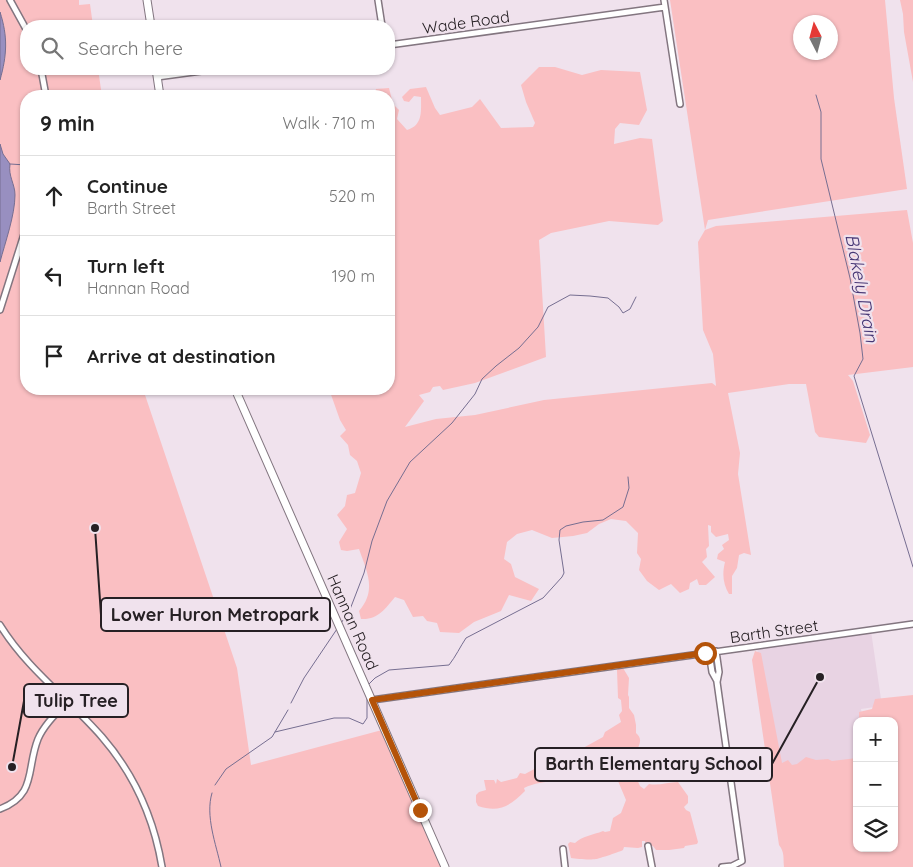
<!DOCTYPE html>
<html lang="en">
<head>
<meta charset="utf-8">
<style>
  :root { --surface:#fff; --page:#f6f6f6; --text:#222; --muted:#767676; --line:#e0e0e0 }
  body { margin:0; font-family:Quicksand,sans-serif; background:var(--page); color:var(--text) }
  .controls { position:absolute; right:15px; bottom:15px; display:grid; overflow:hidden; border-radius:10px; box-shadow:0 1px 4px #0004 }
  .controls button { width:45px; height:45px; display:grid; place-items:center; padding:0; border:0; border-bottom:1px solid var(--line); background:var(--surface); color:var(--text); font:25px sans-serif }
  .compass { position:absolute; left:793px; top:15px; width:45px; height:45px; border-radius:50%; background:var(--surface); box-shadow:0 1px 4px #0004; rotate:354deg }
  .stop { position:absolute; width:15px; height:15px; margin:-11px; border:4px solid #b45309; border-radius:50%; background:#fff }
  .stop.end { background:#b45309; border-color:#fff; box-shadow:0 1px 5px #0008 }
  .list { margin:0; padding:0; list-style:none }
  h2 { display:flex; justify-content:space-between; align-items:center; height:65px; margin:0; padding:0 20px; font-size:21px }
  h2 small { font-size:16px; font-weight:400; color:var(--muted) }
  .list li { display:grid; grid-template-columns:32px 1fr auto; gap:15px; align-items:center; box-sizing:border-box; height:80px; padding:0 20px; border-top:1px solid var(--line) }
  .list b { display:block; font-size:19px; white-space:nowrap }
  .list p { margin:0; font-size:16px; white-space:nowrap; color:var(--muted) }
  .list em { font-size:16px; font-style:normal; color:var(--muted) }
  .icon { flex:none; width:28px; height:28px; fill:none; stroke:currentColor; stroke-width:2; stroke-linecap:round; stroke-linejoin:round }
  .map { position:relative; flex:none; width:913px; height:867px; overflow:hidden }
  .search { position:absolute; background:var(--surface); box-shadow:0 1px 4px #0004; left:20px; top:20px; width:375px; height:55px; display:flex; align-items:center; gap:12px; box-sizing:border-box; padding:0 18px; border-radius:20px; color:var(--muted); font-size:19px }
  .panel { position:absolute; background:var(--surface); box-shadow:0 1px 4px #0004; left:20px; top:90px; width:375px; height:305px; border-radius:20px }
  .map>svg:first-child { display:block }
  .built { fill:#e8d3e3 }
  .green { fill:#fabfc2; fill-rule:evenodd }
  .water { fill:#988fc0; stroke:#766e91 }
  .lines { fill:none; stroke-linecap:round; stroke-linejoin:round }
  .stream { stroke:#766e91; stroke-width:1 }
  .street-casing { stroke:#837680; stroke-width:8 }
  .secondary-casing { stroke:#837680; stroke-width:9 }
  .street { stroke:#fff; stroke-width:5 }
  .secondary { stroke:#fff; stroke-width:7 }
  .route { stroke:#b45309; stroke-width:6 }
  .labels { text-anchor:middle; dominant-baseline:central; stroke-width:4.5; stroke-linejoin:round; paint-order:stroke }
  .street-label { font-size:16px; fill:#262024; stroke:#f0e2ed }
  .water-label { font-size:18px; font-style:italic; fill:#473775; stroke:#f0e2ed }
  .leader { fill:none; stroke:#262024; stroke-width:2 }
  .callout-dot { fill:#262024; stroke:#f0e2ed; stroke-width:2 }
  .callout { fill:#f0e2ed; stroke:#262024; stroke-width:2 }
  .callout-label { font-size:18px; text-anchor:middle; font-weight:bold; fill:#262024 }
</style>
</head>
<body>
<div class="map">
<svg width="913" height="867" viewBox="0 0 913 867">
  <rect width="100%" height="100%" fill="#f0e2ed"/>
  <!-- built -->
  <path class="built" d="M871 631 882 706 861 709 863 721H857V760L775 772 757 648Z"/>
  <!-- green -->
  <path class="green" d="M0 0H79V5L90 4 93 26H26V69H98L102 96H26V389H143L237 668 251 765 382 730 443 867H0Z
    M670 0H885L894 98 907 189 708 220 705 230 716 226 907 210 913 243V367L848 375 853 381 870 435 866 443 819 437 815 432 806 384H789L728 393 740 453 738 474 751 555 744 553 739 555 737 568 732 576V594H729C723 584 722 574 725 562L717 559 718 554 724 549 722 545 729 540 728 534 716 537 711 532V526L708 525 709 546 706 549 707 557 702 562 715 577 706 585H699L697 579 690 583 689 589 680 593 671 584 659 590 647 581 639 570 641 559 637 553 638 533 626 521 611 519 599 524 587 533 573 536 552 538 532 530 517 534 507 542 504 559 511 564 515 577 539 589 531 601 509 595 501 611 474 622 459 633 440 632 437 623 427 621 423 616 413 617 404 600 395 597C385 609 378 620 361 619L359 611C377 590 367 572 359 549L347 551 341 550 339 542 347 529 337 515 345 506 347 495 355 493 361 473 357 461 350 455 348 445 340 436 346 430 340 420 329 389H389V96H373L376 89 389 88 393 104 399 110 397 119 407 130C423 125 421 112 421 97L414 96 409 102 404 101 402 97 410 89 426 87 435 108 440 115 472 107 480 99 501 128 533 127 535 123 526 102 521 85 539 67H555L582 75 601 70 640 72 647 110 639 125 620 123 615 129 614 144 640 138 652 139 663 221 658 225 609 221 551 233 539 240 546 357 475 383 443 390 440 386 433 387 430 392 419 395 424 401 405 427 436 419 475 415 544 400 712 383 716 386 713 354 703 330 698 242 705 230ZM800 22H830V52H800Z
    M900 0H913V82L904 32 903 14Z
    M755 651 761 653 782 763 788 760 792 765 797 764 806 757 816 760 828 759 832 761 857 758V848H894V721H859V712L872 709 875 699 913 695V867H784C783 858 785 853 779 845L752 660Z
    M620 668H623L629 678 628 695 629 697V708L634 715 636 725V733C644 740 638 745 637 752 637 760 638 766 642 773L636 777 640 786 644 789 649 784C659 786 668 782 678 782L688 796V803L684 807 686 810 690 812 698 842 697 844 685 846 684 848 669 850H656L653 846H646L645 841H642V847L638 848 624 847 623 850C622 851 598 859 596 859 590 860 577 859 571 858L568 844 570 842 575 843C582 836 593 835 603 831L605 832 610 831 613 818 621 813 626 800 618 781 619 771 613 754H604L602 750 597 751 595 754 562 772 556 781C545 782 534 783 524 788L525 791C510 806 499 813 478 806L476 802V795L479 792 486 790 484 780H494L496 784 497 779 501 782 517 778 520 773 525 774 538 767 540 758 546 762 583 748 603 737 605 732 621 722 619 715 622 711 621 700 618 698 617 670Z"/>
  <!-- water -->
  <path class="water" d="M0 12C8 37 7 55 0 80Z
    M0 144 3 154 10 164C8 176 15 184 15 195 15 215 5 243 0 262Z"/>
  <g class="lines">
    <!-- stream -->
    <path class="stream" d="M816 95 821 112V159L850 278 860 333 863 359 854 376 913 567
      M10 164 26 165
      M341 623 349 612 364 573 372 541 387 501 410 462 452 423 475 394 482 379 496 366 519 348 538 327 548 307 570 295 590 296 608 298 619 307 623 313 630 309 636 297
      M369 684 375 678 389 670 449 665C456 656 460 647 466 638L543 598 562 577 564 573 559 540 560 530 566 526 583 522 603 520 623 507 629 488 628 477
      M291 703 304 678 337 629
      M275 732 334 718H349L363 724 367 718V699
      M215 785 226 769 272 737 288 710
      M212 793C205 816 216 844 221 867"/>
    <defs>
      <path id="street" d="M10 0 26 29
        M378 0 382 26
        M664 0 680 104
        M389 45 665 7
        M41 69 46 96
        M157 77 216 69
        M0 310 26 228
        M0 625C28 670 68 698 102 737 134 774 154 819 162 867
        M716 651 719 672 717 682 742 861 732 866 722 867
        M709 652 712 672 717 681
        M372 700 913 624
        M0 809C37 795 26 769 38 739 44 725 56 713 67 703
        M648 846 652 867
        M563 849 565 867"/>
      <path id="secondary" d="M147 0 151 26
        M156 69 160 96
        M235 389 445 867"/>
    </defs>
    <!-- street casing -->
    <use href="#street" class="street-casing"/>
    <!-- secondary casing -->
    <use href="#secondary" class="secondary-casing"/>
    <!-- street -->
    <use href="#street" class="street"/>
    <!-- secondary -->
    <use href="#secondary" class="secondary"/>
  </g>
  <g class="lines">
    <!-- route -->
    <path class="route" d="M420 810 372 700 705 653"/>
  </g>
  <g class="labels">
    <!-- street labels -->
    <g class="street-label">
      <text transform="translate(466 22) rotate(-8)">Wade Road</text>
      <text transform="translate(353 622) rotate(66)">Hannan Road</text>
      <text transform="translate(774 631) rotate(-8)">Barth Street</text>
    </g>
    <!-- water labels -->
    <g class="water-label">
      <text transform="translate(862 288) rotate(79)">Blakely Drain</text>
    </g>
  </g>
  <!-- callouts -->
  <path class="leader" d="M95 528L101 615M12 767L24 701M820 677L772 764"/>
  <g class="callout-dot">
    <circle cx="95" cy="528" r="5"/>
    <circle cx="12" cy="767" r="5"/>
    <circle cx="820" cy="677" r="5"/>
  </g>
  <g class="callout">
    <rect x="101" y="598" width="229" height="33" rx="5"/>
    <rect x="24" y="684" width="104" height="33" rx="5"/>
    <rect x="535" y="748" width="237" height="33" rx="5"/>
  </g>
  <g class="callout-label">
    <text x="215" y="621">Lower Huron Metropark</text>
    <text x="76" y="707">Tulip Tree</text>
    <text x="654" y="770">Barth Elementary School</text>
  </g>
</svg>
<div class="controls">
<button>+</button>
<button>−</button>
<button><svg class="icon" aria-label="layers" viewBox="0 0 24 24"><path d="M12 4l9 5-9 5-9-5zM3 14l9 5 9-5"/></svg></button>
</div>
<svg class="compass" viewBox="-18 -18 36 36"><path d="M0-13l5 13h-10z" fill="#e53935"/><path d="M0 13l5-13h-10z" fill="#767676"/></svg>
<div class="stop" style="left:705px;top:653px"></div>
<div class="stop end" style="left:420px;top:810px"></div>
<div class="search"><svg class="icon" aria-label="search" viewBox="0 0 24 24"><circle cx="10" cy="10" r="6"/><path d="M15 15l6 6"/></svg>Search here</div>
<section class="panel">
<h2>9 min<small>Walk · 710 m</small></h2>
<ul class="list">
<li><svg class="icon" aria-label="ahead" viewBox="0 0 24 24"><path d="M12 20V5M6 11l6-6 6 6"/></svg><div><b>Continue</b><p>Barth Street</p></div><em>520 m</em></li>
<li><svg class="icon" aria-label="left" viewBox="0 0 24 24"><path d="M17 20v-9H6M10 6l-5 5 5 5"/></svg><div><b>Turn left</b><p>Hannan Road</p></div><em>190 m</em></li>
<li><svg class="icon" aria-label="arrive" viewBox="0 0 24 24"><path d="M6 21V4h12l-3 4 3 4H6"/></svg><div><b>Arrive at destination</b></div></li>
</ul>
</section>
</div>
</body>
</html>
